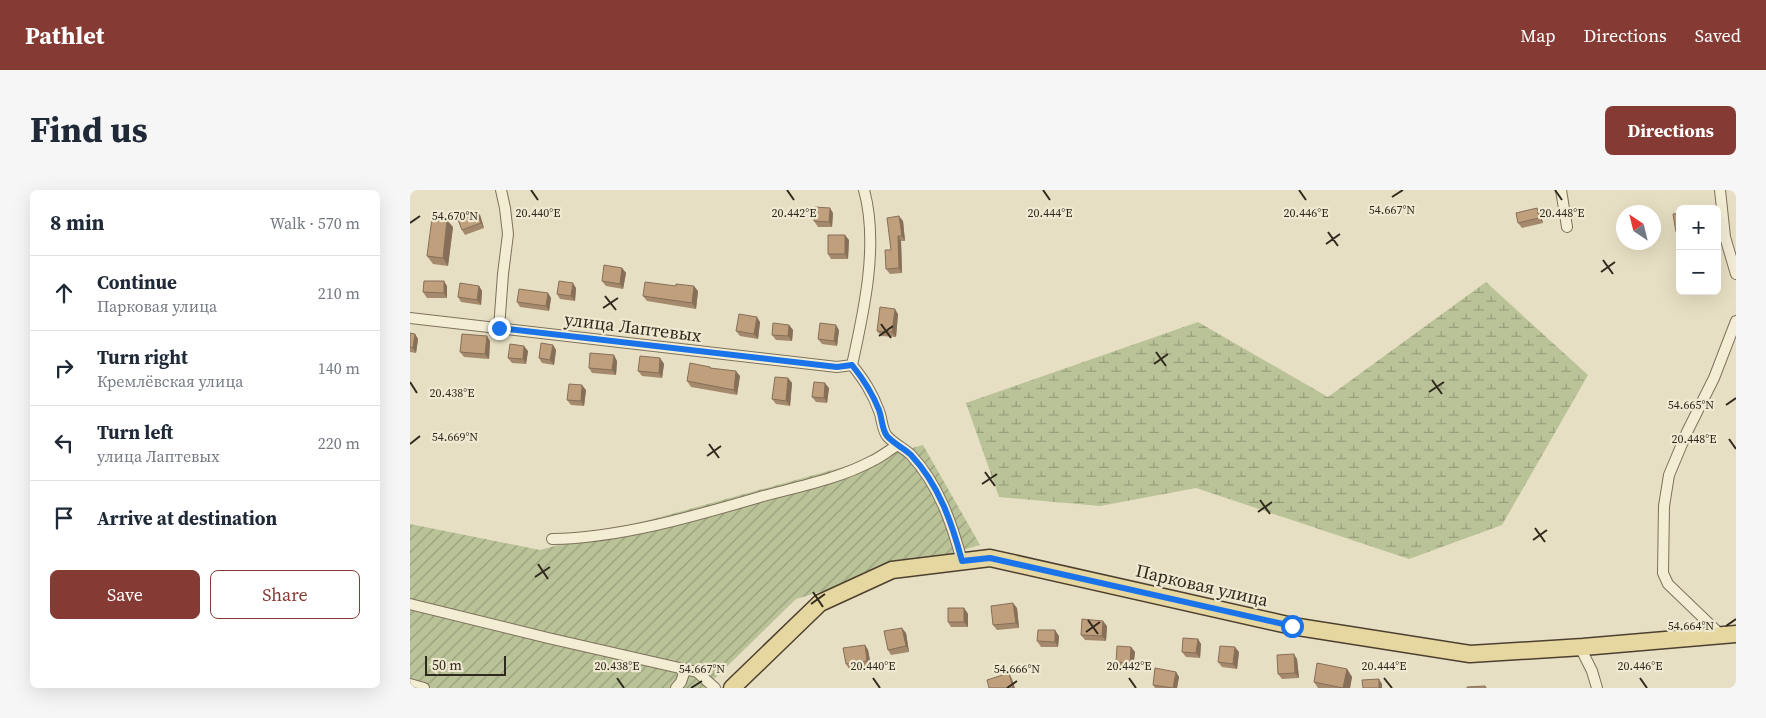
<!DOCTYPE html>
<html lang="en">
<head>
<meta charset="utf-8">
<style>
  :root { --surface:#fff; --page:#f6f6f7; --text:#1f2937; --muted:#747a83; --line:#e0e1e3; --accent:#853b34 }
  body { margin:0; font-family:"Source Serif 4",serif; background:var(--page); color:var(--text) }
  .controls { position:absolute; right:15px; top:15px; display:grid; overflow:hidden; border-radius:8px; box-shadow:0 5px 20px #0002 }
  .controls button { width:45px; height:45px; display:grid; place-items:center; padding:0; border:0; border-bottom:1px solid var(--line); background:var(--surface); color:var(--text); font:25px sans-serif }
  .compass { position:absolute; left:1206px; top:15px; width:45px; height:45px; border-radius:50%; background:var(--surface); box-shadow:0 5px 20px #0002; rotate:325deg }
  .scale { position:absolute; left:15px; bottom:12px; width:81px; box-sizing:border-box; padding-left:5px; border:2px solid #30291e; border-top:0; font-size:14px; line-height:18px; white-space:nowrap; color:#30291e; -webkit-text-stroke:4px #efe9d1; paint-order:stroke }
  .stop { position:absolute; width:15px; height:15px; margin:-11px; border:4px solid #1a73e8; border-radius:50%; background:#fff }
  .stop.end { background:#1a73e8; border-color:#fff; box-shadow:0 1px 5px #0008 }
  .list { margin:0; padding:0; list-style:none }
  h2 { display:flex; justify-content:space-between; align-items:center; height:65px; margin:0; padding:0 20px; font-size:21px }
  h2 small { font-size:16px; font-weight:400; color:var(--muted) }
  .list li { display:grid; grid-template-columns:32px 1fr auto; gap:15px; align-items:center; box-sizing:border-box; height:75px; padding:0 20px; border-top:1px solid var(--line) }
  .list b { display:block; font-size:19px; white-space:nowrap }
  .list p { margin:0; font-size:16px; white-space:nowrap; color:var(--muted) }
  .list em { font-size:16px; font-style:normal; color:var(--muted) }
  .actions { display:flex; gap:10px; padding:15px 20px }
  .actions a { flex:1; padding:11px 0; border:1px solid var(--accent); border-radius:8px; text-align:center; font-size:18px; color:var(--accent) }
  .actions .main { background:var(--accent); color:#fff }
  .icon { flex:none; width:28px; height:28px; fill:none; stroke:currentColor; stroke-width:2; stroke-linecap:round; stroke-linejoin:round }
  .map { position:relative; flex:none; width:1326px; height:498px; overflow:hidden; border-radius:8px }
  header { display:flex; align-items:center; gap:30px; box-sizing:border-box; height:70px; padding:0 25px; background:var(--accent); color:#fff }
  header strong { font-size:24px }
  nav { display:flex; gap:28px; margin-inline-start:auto; font-size:18px }
  .intro { display:flex; align-items:center; justify-content:space-between; box-sizing:border-box; height:120px; padding:0 30px }
  h1 { margin:0; font-size:35px }
  .button { padding:12px 22px; border-radius:8px; background:var(--accent); color:#fff; font-size:18px; font-weight:700 }
  main { display:flex; gap:30px; padding:0 30px }
  aside { flex:1; background:var(--surface); border-radius:8px; box-shadow:0 5px 20px #0002 }
  .map>svg:first-child { display:block }
  .wetland { fill:url(#wetland-marsh) }
  .garden { fill:url(#garden-furrows) }
  .lines { fill:none; stroke-linecap:round; stroke-linejoin:round }
  .street-casing { stroke:#7e715c; stroke-width:12 }
  .primary-casing { stroke:#4d4030; stroke-width:19 }
  .street { stroke:#f3edd4; stroke-width:10 }
  .primary { stroke:#e6d69f; stroke-width:16 }
  .wall { fill:#a5896c }
  .shaded-wall { fill:#866f58 }
  .building { fill:#c09f7d; stroke:#866f58 }
  .route { stroke:#1a73e8; stroke-width:6 }
  .ticks { fill:none; stroke:#30291e; stroke-width:2 }
  .labels { text-anchor:middle; dominant-baseline:central; stroke-width:4.5; stroke-linejoin:round; paint-order:stroke }
  .street-label { font-size:18px; fill:#30291e; stroke:#efe9d1 }
  .ticks-label { font-size:12px; text-anchor:middle; fill:#30291e; stroke:#efe9d1; stroke-width:4.5; stroke-linejoin:round; paint-order:stroke }
</style>
</head>
<body>
<header>
<strong>Pathlet</strong>
<nav><a>Map</a><a>Directions</a><a>Saved</a></nav>
</header>
<div class="intro"><h1>Find us</h1><a class="button">Directions</a></div>
<main>
<aside>
<h2>8 min<small>Walk · 570 m</small></h2>
<ul class="list">
<li><svg class="icon" aria-label="ahead" viewBox="0 0 24 24"><path d="M12 20V5M6 11l6-6 6 6"/></svg><div><b>Continue</b><p>Парковая улица</p></div><em>210 m</em></li>
<li><svg class="icon" aria-label="right" viewBox="0 0 24 24"><path d="M7 20v-9h11M14 6l5 5-5 5"/></svg><div><b>Turn right</b><p>Кремлёвская улица</p></div><em>140 m</em></li>
<li><svg class="icon" aria-label="left" viewBox="0 0 24 24"><path d="M17 20v-9H6M10 6l-5 5 5 5"/></svg><div><b>Turn left</b><p>улица Лаптевых</p></div><em>220 m</em></li>
<li><svg class="icon" aria-label="arrive" viewBox="0 0 24 24"><path d="M6 21V4h12l-3 4 3 4H6"/></svg><div><b>Arrive at destination</b></div></li>
</ul>
<div class="actions"><a class="main">Save</a><a>Share</a></div>
</aside>
<div class="map">
<svg width="1326" height="498" viewBox="0 0 1326 498">
  <defs>
    <pattern id="wetland-marsh" width="20" height="14" patternUnits="userSpaceOnUse" patternTransform="scale(1.25)"><rect width="20" height="14" fill="#bac398"/><path d="M1 5h8M5 5V1M11 12h8M15 12V8" fill="none" stroke="#989e7b"/></pattern>
    <pattern id="garden-furrows" width="10" height="10" patternUnits="userSpaceOnUse" patternTransform="scale(1.25)"><rect width="10" height="10" fill="#bac398"/><path d="M-1 1l2-2M0 10L10 0M9 11l2-2" fill="none" stroke="#989e7b"/></pattern>
  </defs>
  <rect width="100%" height="100%" fill="#e7dfc3"/>
  <!-- wetland -->
  <path class="wetland" d="M1076 92 1178 185 1092 335 999 369 786 298 690 316 589 307 556 213 788 132 918 207Z"/>
  <!-- garden -->
  <path class="garden" d="M513 255 570 355 386 409 295 498H0V334L130 360Z"/>
  <g class="lines">
    <defs>
      <path id="street" d="M1151 0 1157 37
        M1310 0 1315 47 1326 84
        M0 128 427 177 442 175
        M89 138 93 84 98 44 95 18 91 0
        M442 175C454 190 462 202 469 221 472 228 472 240 477 246 484 254 494 258 501 265 529 295 542 334 552 371
        M442 175C454 121 469 54 454 0
        M142 349C210 348 285 326 350 307 386 297 429 289 462 271 471 267 479 260 488 255
        M0 414 138 448 287 482 305 498
        M1311 445 1258 394 1253 383 1254 316 1259 285 1277 242 1304 188 1326 131
        M1170 457 1182 481 1187 498
        M0 494 14 498
        M266 498 271 492 275 480"/>
      <path id="primary" d="M322 498 410 413 482 380 580 368 882 436 1060 464 1173 457 1326 444"/>
    </defs>
    <!-- street casing -->
    <use href="#street" class="street-casing"/>
    <!-- primary casing -->
    <use href="#primary" class="primary-casing"/>
    <!-- street -->
    <use href="#street" class="street"/>
    <!-- primary -->
    <use href="#primary" class="primary"/>
  </g>
  <!-- wall -->
  <path class="wall" d="M423 23 422 37H408L404 31Z
    M1130 23 1133 33 1112 38 1108 33Z
    M1270 23V47H1269L1266 42Z
    M70 25 74 38 55 45 52 40Z
    M493 31 495 51H491L492 83 480 84 476 79 481 60Z
    M43 37 38 76 23 74 17 66Z
    M439 50 438 69H421L418 64Z
    M212 78 216 83 213 99 196 96 192 91Z
    M37 96V108H17L13 102Z
    M69 96 72 101 71 115 51 112 48 107Z
    M166 98 165 111 150 109 147 104Z
    M288 101 286 119 237 111 233 106Z
    M138 103 141 108 139 121 110 117 107 112Z
    M488 124 486 147 471 146 467 141Z
    M350 132 348 149 330 146 326 141Z
    M379 135 383 140 382 151 366 150 362 145Z
    M429 140 427 156 412 154 408 149Z
    M0 143 5 144 8 149 6 163 0 162Z
    M80 151 79 169 54 167 50 162Z
    M143 155 146 160 144 175 132 173 129 168Z
    M118 161 116 174 102 173 98 168Z
    M250 168 254 174 252 188 232 186 228 181Z
    M207 171 206 185 182 183 179 178Z
    M300 177 301 178 330 186 327 205 281 197 277 191Z
    M378 188 382 193 380 216 366 214 362 209Z
    M419 198 417 213 406 212 402 207Z
    M176 200 174 216 161 215 157 210Z
    M554 418 558 424V437H541L538 432Z
    M607 418 609 438 587 440 583 435Z
    M697 436 696 451 675 450 671 445Z
    M496 443 499 462 481 465 478 460Z
    M649 446 648 457H631L627 451Z
    M788 449 791 454 790 468 776 467 772 462Z
    M455 455 458 460 461 476 439 479 436 474Z
    M721 457 725 462 723 478 709 477 706 472Z
    M829 462 827 479 812 477 808 472Z
    M887 469 889 488 872 489 868 484Z
    M937 479 942 487 940 498H908L904 492Z
    M766 482 769 487 767 498H745L743 495Z"/>
  <!-- shaded-wall -->
  <path class="shaded-wall" d="M420 18 423 23 422 37 419 32Z
    M1127 18 1130 23 1133 33 1129 28Z
    M66 20 70 25 74 38 71 33Z
    M489 26 493 31 495 51 492 46Z
    M37 30 43 37 38 76 33 68Z
    M435 45 439 50 438 69 435 64Z
    M488 46 491 51 492 83 489 78Z
    M212 78 216 83 213 99 210 94Z
    M34 91 37 96V108L34 103Z
    M163 93 166 98 165 111 161 106Z
    M69 96 72 101 71 115 67 110Z
    M284 96 288 101 286 119 282 113Z
    M138 103 141 108 139 121 136 116Z
    M485 119 488 124 486 147 482 142Z
    M347 127 350 132 348 149 344 144Z
    M379 135 383 140 382 151 378 146Z
    M426 135 429 140 427 156 424 151Z
    M5 144 8 149 6 163 3 158Z
    M77 146 80 151 79 169 75 164Z
    M143 155 146 160 144 175 140 170Z
    M114 156 118 161 116 174 113 169Z
    M204 165 207 171 206 185 202 180Z
    M250 168 254 174 252 188 249 183Z
    M326 181 330 186 327 205 324 200Z
    M378 188 382 193 380 216 376 211Z
    M415 193 419 198 417 213 414 208Z
    M172 195 176 200 174 216 171 211Z
    M603 413 607 418 609 438 606 433Z
    M554 418 558 424V437L554 432Z
    M693 431 697 436 696 451 692 446Z
    M492 438 496 443 499 462 496 456Z
    M645 440 649 446 648 457 645 452Z
    M788 449 791 454 790 468 786 463Z
    M455 455 458 460 461 476 457 471Z
    M721 457 725 462 723 478 720 473Z
    M825 457 829 462 827 479 823 474Z
    M884 464 887 469 889 488 885 483Z
    M937 479 942 487 940 498H933Z
    M766 482 769 487 767 498H763Z
    M599 483 602 489 605 498H603Z
    M969 489 972 494V498H969Z"/>
  <!-- building -->
  <path class="building" d="M405 17 420 18 419 32 404 31Z
    M1127 18 1129 28 1108 33 1106 23Z
    M66 20 71 33 52 40 47 27Z
    M1270 23V42H1266L1263 24Z
    M489 26 492 46H488L489 78 476 79 475 60H481L477 28Z
    M22 28 37 30 33 68 17 66Z
    M418 45H435V64H418Z
    M194 75 212 78 210 94 192 91Z
    M14 91H34V103L13 102Z
    M149 91 163 93 161 106 147 104Z
    M235 92 266 96V94L284 96 282 113 233 106Z
    M50 93 69 96 67 110 48 107Z
    M109 99 138 103 136 116 107 112Z
    M470 117 485 119 482 142 467 141Z
    M329 124 347 127 344 144 326 141Z
    M363 133 379 135 378 146 362 145Z
    M410 133 426 135 424 151 408 149Z
    M0 143 5 144 3 158 0 157Z
    M52 144 77 146 75 164 50 162Z
    M131 153 143 155 140 170 129 168Z
    M100 154 114 156 113 169 98 168Z
    M180 163 204 165 202 180 179 178Z
    M230 166 250 168 249 183 228 181Z
    M280 173 300 177V178L326 181 324 200 277 191Z
    M365 187 378 188 376 211 362 209Z
    M404 192 415 193 414 208 402 207Z
    M159 194 172 195 171 211 157 210Z
    M603 413 606 433 583 435 581 416Z
    M538 418H554V432H538Z
    M672 429 693 431 692 446 671 445Z
    M492 438 496 456 478 460 474 441Z
    M628 440H645V452L627 451Z
    M773 448 788 449 786 463 772 462Z
    M455 455 457 471 436 474 433 458Z
    M707 456 721 457 720 473 706 472Z
    M810 456 825 457 823 474 808 472Z
    M884 464 885 483 868 484 867 465Z
    M907 473 937 479 933 498 904 492Z
    M745 478 766 482 763 498 743 495Z
    M599 483 603 498H579L577 490Z
    M969 489V498H953L952 490Z
    M1075 496 1076 498H1057V497Z"/>
  <g class="lines">
    <!-- route -->
    <path class="route" d="M89 138 427 177 442 175C454 190 462 202 469 220 472 228 472 240 477 246 484 254 494 258 501 265 529 295 542 333 552 371L580 368 882 436"/>
  </g>
  <!-- ticks -->
  <path class="ticks" d="M121 0 128 10M377 0 384 10M633 0 640 10M889 0 896 10M1145 0 1152 10M982 7 993 0M0 33 10 26M918 42 928 56M916 54 930 44M1193 70 1203 84M1191 82 1205 72M195 106 206 120M193 118 208 108M471 134 481 148M469 146 483 136M746 162 756 176M744 174 758 164M1022 190 1032 204M0 192 7 203M1019 202 1034 192M1316 215 1326 208M1319 249 1326 259M0 254 10 246M299 254 309 268M297 266 311 256M575 282 585 296M572 294 587 284M850 310 860 324M848 322 862 312M1125 338 1135 352M1123 350 1137 340M128 374 138 389M125 387 140 377M403 402 413 417M401 414 415 404M678 430 688 444M1316 436 1326 429M676 442 690 432M207 488 214 498M463 488 470 498M719 488 726 498M974 488 982 498M1230 488 1237 498M281 498 292 491M597 498 607 491"/>
  <g class="labels">
    <!-- street labels -->
    <g class="street-label">
      <text transform="translate(223 137) rotate(7)">улица Лаптевых</text>
      <text transform="translate(792 395) rotate(13)">Парковая улица</text>
    </g>
  </g>
  <g class="ticks-label">
    <text x="982" y="24">54.667°N</text>
    <text x="640" y="27">20.444°E</text>
    <text x="896" y="27">20.446°E</text>
    <text x="128" y="27">20.440°E</text>
    <text x="384" y="27">20.442°E</text>
    <text x="1152" y="27">20.448°E</text>
    <text x="45" y="30">54.670°N</text>
    <text x="42" y="207">20.438°E</text>
    <text x="1281" y="219">54.665°N</text>
    <text x="45" y="251">54.669°N</text>
    <text x="1284" y="253">20.448°E</text>
    <text x="1281" y="440">54.664°N</text>
    <text x="207" y="480">20.438°E</text>
    <text x="463" y="480">20.440°E</text>
    <text x="719" y="480">20.442°E</text>
    <text x="974" y="480">20.444°E</text>
    <text x="1230" y="480">20.446°E</text>
    <text x="292" y="483">54.667°N</text>
    <text x="607" y="483">54.666°N</text>
  </g>
</svg>
<div class="controls">
<button>+</button>
<button>−</button>
</div>
<svg class="compass" viewBox="-18 -18 36 36"><path d="M0-13l5 13h-10z" fill="#e53935"/><path d="M0 13l5-13h-10z" fill="#747a83"/></svg>
<div class="scale">50 m</div>
<div class="stop" style="left:882px;top:436px"></div>
<div class="stop end" style="left:89px;top:138px"></div>
</div>
</main>
</body>
</html>
